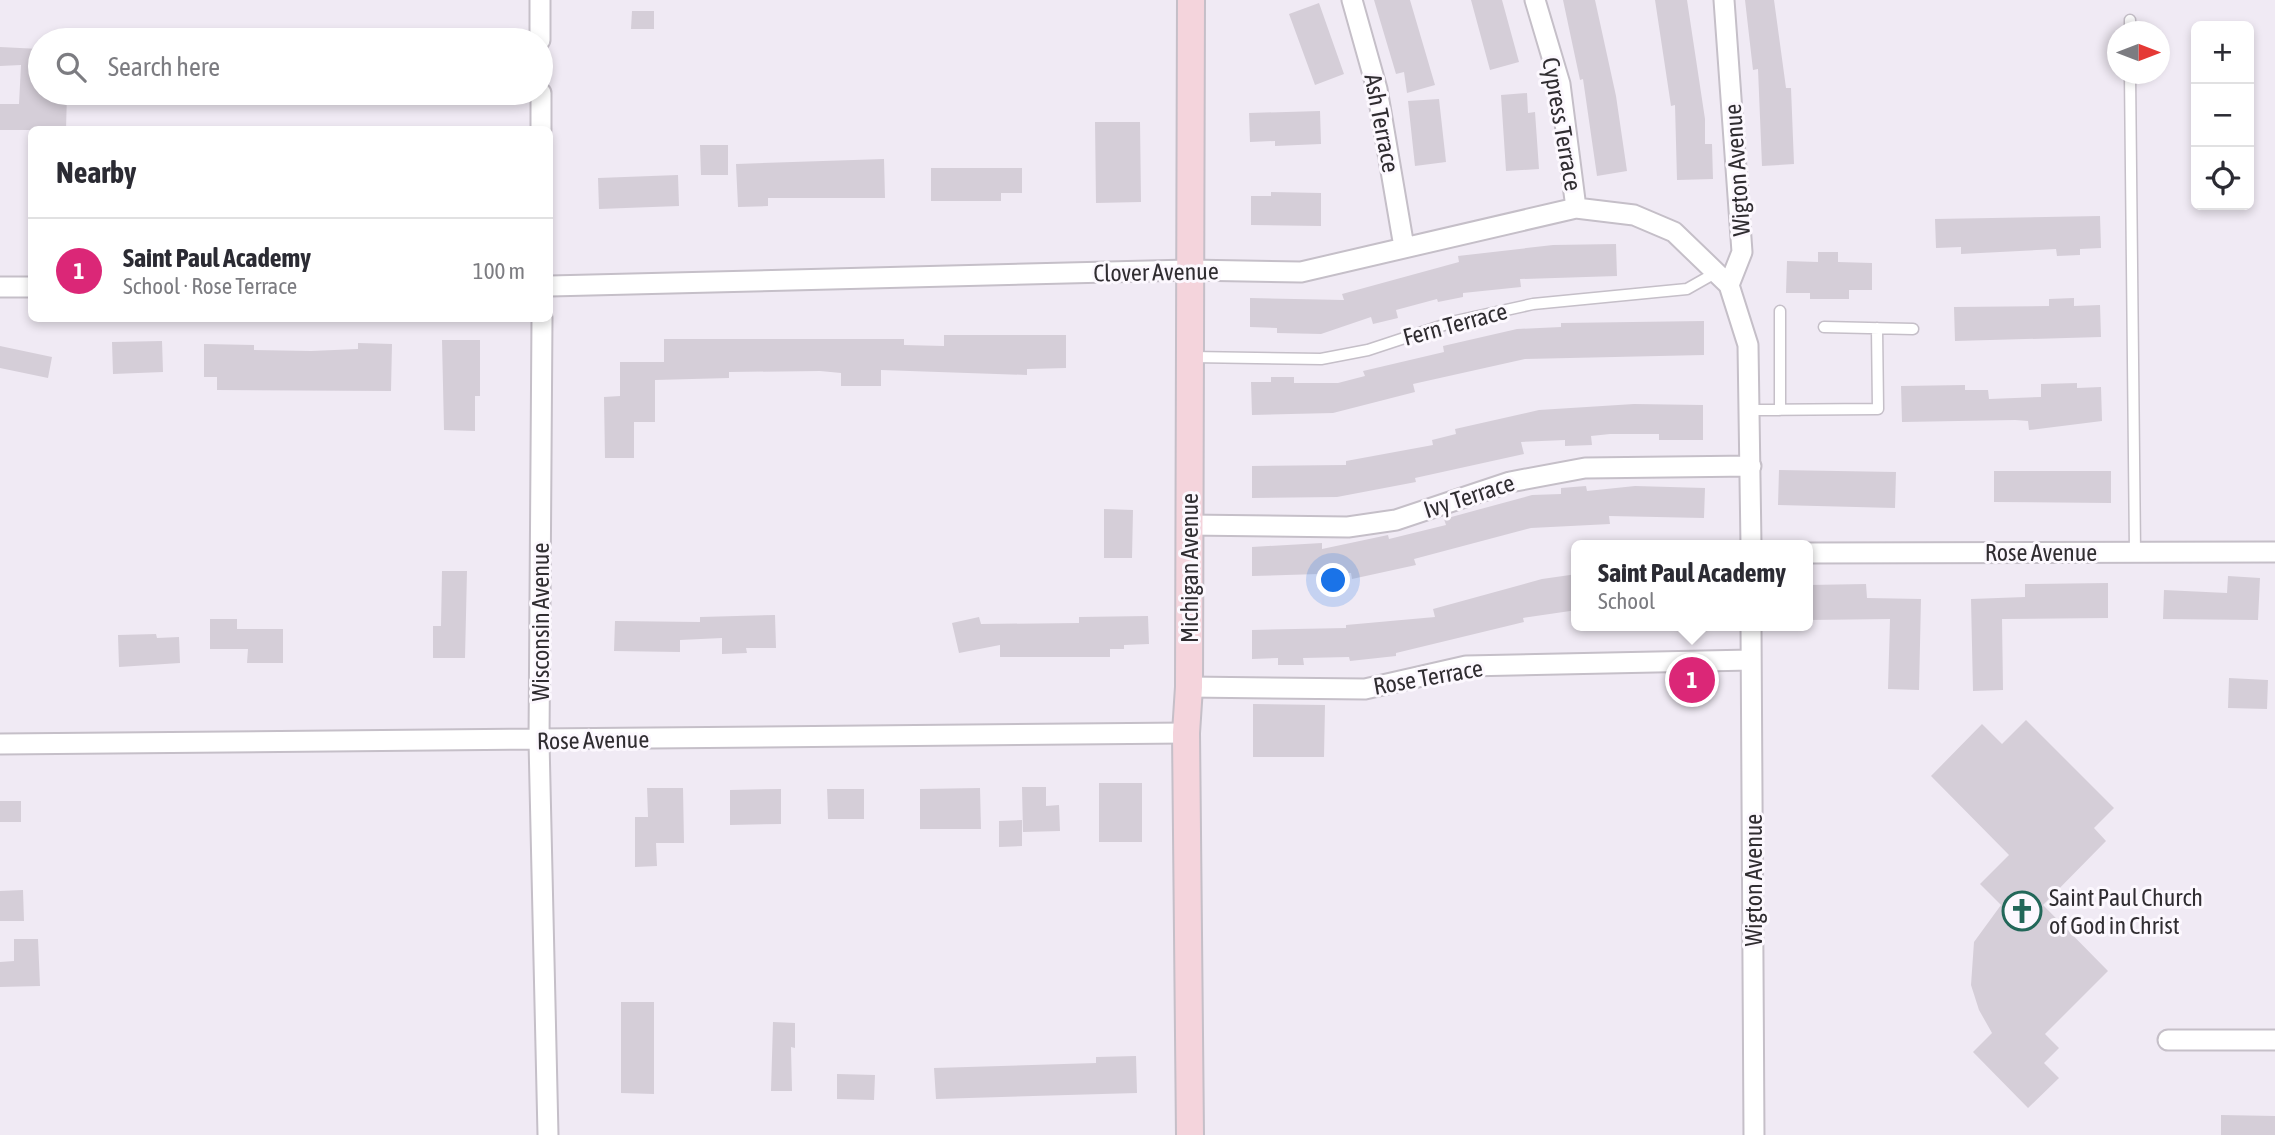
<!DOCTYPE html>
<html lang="en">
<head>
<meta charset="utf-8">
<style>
  :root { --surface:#fff; --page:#f7f7f7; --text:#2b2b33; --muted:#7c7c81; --line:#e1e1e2; --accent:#db2777 }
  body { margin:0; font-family:"Asap Condensed",sans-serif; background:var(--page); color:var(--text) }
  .controls { position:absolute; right:21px; top:21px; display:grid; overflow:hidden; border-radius:10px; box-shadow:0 4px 10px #0003 }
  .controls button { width:63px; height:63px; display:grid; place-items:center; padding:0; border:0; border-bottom:2px solid var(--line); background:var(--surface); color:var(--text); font:35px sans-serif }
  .compass { position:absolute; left:2107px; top:21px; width:63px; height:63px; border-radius:50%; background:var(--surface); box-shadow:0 4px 10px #0003; rotate:90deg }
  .you { position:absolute; left:1334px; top:581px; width:24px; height:24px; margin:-18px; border:5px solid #fff; border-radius:50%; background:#1a73e8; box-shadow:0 0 0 10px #1a73e833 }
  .badge { display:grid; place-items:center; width:46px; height:46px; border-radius:50%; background:var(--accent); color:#fff; font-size:23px; font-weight:700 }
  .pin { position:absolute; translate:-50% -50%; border:4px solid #fff; box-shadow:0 2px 7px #0006 }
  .popup { position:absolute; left:1571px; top:540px; width:242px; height:91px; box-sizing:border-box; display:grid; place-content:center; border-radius:10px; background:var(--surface); filter:drop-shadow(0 2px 5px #0005); font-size:23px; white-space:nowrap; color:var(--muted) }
  .popup b { font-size:26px; color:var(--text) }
  .popup::after { content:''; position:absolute; left:50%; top:100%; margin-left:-14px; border:14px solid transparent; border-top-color:var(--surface) }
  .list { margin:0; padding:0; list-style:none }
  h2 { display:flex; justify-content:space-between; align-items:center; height:91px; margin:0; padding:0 28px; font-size:30px }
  h2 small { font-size:23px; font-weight:400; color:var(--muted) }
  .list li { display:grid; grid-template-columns:46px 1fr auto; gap:21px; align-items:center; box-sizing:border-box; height:105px; padding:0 28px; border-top:2px solid var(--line) }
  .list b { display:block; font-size:26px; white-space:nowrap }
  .list p { margin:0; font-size:23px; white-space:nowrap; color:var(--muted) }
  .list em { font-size:23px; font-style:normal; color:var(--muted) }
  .icon { flex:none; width:38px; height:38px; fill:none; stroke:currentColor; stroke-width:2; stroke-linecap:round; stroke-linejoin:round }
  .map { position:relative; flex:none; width:2275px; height:1135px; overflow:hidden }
  .search { position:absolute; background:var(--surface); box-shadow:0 4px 10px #0003; left:28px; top:28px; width:525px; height:77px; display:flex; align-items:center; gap:18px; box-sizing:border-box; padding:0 24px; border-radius:38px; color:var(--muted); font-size:26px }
  .panel { position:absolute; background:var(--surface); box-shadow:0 4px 10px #0003; left:28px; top:126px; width:525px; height:196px; border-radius:10px }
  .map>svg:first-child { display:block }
  .building { fill:#d5ced8 }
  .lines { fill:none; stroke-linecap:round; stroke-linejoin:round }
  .service-casing { stroke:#c5bfc8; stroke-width:13 }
  .minor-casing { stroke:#c5bfc8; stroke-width:23 }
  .secondary-casing { stroke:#c5bfc8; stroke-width:30 }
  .service { stroke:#fff; stroke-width:10 }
  .minor { stroke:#fff; stroke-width:19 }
  .secondary { stroke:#f4d4dc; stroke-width:26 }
  .labels { text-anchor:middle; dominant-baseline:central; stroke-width:6; stroke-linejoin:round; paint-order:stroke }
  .street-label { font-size:24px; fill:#302d31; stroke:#fcf8fe }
  .poi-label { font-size:24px; fill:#302d31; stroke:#fcf8fe; text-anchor:start }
</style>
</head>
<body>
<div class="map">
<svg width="2275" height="1135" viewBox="0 0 2275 1135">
  <rect width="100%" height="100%" fill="#f0eaf4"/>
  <!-- building -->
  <path class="building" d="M1374 0H1410L1435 85 1407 93 1404 72 1396 74Z
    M1471 0H1502L1519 62 1490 70Z
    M1563 0H1595L1616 96 1627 171 1597 176 1583 79 1580 80Z
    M1655 0H1687L1705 119V144H1712L1713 179 1677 180 1675 105 1671 106Z
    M1745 0H1774L1786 88H1791L1794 164 1762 166 1758 69 1753 70Z
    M1319 3 1344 74 1315 85 1289 14Z
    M632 11H654V29H631Z
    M0 47 40 49V93H67L66 130H0V104H19L21 65 0 66Z
    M1527 93 1528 113 1535 112 1539 169 1506 171 1501 95Z
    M1439 99 1446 162 1415 166 1408 101Z
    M1320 111 1321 144 1275 146V141L1250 142 1249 113Z
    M1095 122H1140L1141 202 1096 203Z
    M700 145H728V175H701Z
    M884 159 885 198H768V206L738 207 736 164Z
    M931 168H1022V193H1001V201H931Z
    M678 175 679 206 599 209 598 178Z
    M1271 192 1321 193V226L1251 225V196H1271Z
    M2100 216 2101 248 2080 249V255L2057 256 2056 249 1961 254V247L1936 248 1935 219Z
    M1616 244 1617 276 1520 279 1521 287 1463 293V297L1438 302 1437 299 1396 310 1398 318 1373 324 1371 317 1321 334 1277 333V328L1250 327V298L1344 300 1342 294 1459 262 1458 256 1553 245Z
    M1818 252H1838V262L1872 263V290H1849V299H1810V293H1786L1787 261 1818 262Z
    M2074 298V306L2100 305 2101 337 1955 341 1954 307 2049 306V299Z
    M1704 321V355L1525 359 1413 384 1415 392 1333 413 1252 415 1251 382H1271V377H1294V383H1338L1365 376 1363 371 1444 352 1443 346 1517 329 1561 327V323Z
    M944 335H1066V368L1027 369V375L881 370V386H841V373L820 371 729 372V378L655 380V422H634V458H605L604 397 620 396V362H664V339H904V345L944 346Z
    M442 340H480V396H475V431L444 430Z
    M162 341 163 372 113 374 112 342Z
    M358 343 392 344 391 391 217 390V377H204V344L254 345V350L311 351 358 349Z
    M0 346 52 357 48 378 0 368Z
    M2077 383V388L2101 387 2102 421 2029 430 2028 421 2015 420 1902 422 1901 386 1965 385V390H1988L1989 399 2041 397V384Z
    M1634 404 1703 405V440H1659V434H1610L1591 436 1592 445 1565 446V440L1521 442 1524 454 1415 478 1416 482 1337 497 1252 498V466L1346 465V461L1433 445 1432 440 1456 434 1455 429 1539 410Z
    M1779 470 1896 472 1895 508 1778 505Z
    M1994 471H2111V503L1994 502Z
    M1586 486 1587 491 1635 486 1705 488 1704 518 1609 516 1610 524 1531 528 1414 559 1416 565 1352 579 1351 573 1252 576V547L1322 543V549L1388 535 1389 539 1446 525 1444 519 1532 495 1561 494V488Z
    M1104 509 1133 510 1132 558H1104Z
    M442 571H467L465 658H433V626H441Z
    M1577 574V610L1523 618 1524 622 1396 653V656L1350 661 1349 657 1303 658 1304 665H1278V658L1252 659V630L1346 628V625L1435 617 1433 609 1542 579Z
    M2228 576 2260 578 2258 620 2163 619 2164 590 2227 593Z
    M2108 583V618L2002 619 2003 690 1973 691 1971 599 2025 597V584Z
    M1866 584 1867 598 1921 599 1919 690 1888 689 1890 619 1808 620V585Z
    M775 615 776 648H746L747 653 722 654V638L680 640V652L614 651 615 621 700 622V617Z
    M1148 616 1149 644 1124 645V649H1110V657H1000V645L959 653 952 623 979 617 981 624 1079 623V617Z
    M210 619H237V629H283V663H247L248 649H210Z
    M156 634 157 638 179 637 180 663 119 667 118 635Z
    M2229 678 2268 680 2267 709 2228 708Z
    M1253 704 1325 705 1324 757H1253Z
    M2026 720 2114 808 2094 828 2106 841 2043 905 2108 971 2045 1034 2059 1048 2044 1063 2059 1078 2028 1108 1973 1052 1992 1033 1979 1010 1971 985 1974 942 2001 905 1980 884 2009 855 1931 776 1982 724 2002 744Z
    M1099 783H1142V842H1099Z
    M1022 787H1046V806L1059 805 1060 831 1023 832Z
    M647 788H683L684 843H656L657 866 635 867V817H648Z
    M980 788 981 829H920V789Z
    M781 789V824L730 825V790Z
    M827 789H864V819H828Z
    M0 801H21V822H0Z
    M1022 820V846L999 847V821Z
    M23 890 24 921H0V891Z
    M14 939H38L40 986 0 987V962L14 961Z
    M621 1002H654V1094L621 1093Z
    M773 1022 795 1023V1048L791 1047 792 1091H771Z
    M1136 1056 1137 1093 936 1099 934 1068 1096 1063V1057Z
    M837 1074 875 1075 874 1100 837 1099Z
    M2221 1115 2275 1116V1135H2221Z"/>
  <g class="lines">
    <defs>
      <path id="service" d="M2130 20V32
        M2130 74 2135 552
        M1780 311V410
        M1824 327 1913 329
        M1192 357 1321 359 1368 350 1456 321 1533 304 1687 289 1717 272
        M1750 410 1878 409 1877 328"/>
      <path id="minor" d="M540 0V40
        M1352 0 1377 89 1404 247
        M1535 0 1560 84 1576 208
        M1724 0 1742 252 1729 285 1748 345 1751 545
        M541 93V130
        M550 286 1189 270 1301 272 1576 208 1634 215 1674 232 1729 285
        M0 287H32
        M542 318 539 741 548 1135
        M1188 525 1348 527 1396 520 1510 482 1585 468 1751 466
        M1808 553 2275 552
        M1751 626 1754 1135
        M1189 687 1365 689 1466 666 1751 660
        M0 744 1186 733
        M2168 1040H2275"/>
      <path id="secondary" d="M1190 1135 1186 733 1189 687 1191 0"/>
    </defs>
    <!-- service casing -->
    <use href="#service" class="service-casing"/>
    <!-- minor casing -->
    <use href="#minor" class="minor-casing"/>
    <!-- secondary casing -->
    <use href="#secondary" class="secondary-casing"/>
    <!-- service -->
    <use href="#service" class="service"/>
    <!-- minor -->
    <use href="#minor" class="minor"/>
    <!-- secondary -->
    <use href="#secondary" class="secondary"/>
  </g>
  <!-- icons -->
  <defs>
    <symbol id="church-ring" viewBox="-11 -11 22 22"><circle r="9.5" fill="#fcf8fe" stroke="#226759" stroke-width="1.5"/><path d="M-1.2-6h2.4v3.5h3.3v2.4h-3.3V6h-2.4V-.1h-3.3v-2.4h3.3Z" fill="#226759"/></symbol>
  </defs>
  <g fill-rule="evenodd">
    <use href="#church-ring" x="2000" y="889" width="44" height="44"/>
  </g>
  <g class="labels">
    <!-- street labels -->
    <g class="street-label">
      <text transform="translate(1382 123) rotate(79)">Ash Terrace</text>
      <text transform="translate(1562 124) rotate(80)">Cypress Terrace</text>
      <text transform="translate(1737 170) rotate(-94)">Wigton Avenue</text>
      <text transform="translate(1156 272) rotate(-1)">Clover Avenue</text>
      <text transform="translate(1455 324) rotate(-15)">Fern Terrace</text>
      <text transform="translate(1469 496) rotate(-18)">Ivy Terrace</text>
      <text x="2041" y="552">Rose Avenue</text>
      <text transform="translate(1189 568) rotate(-90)">Michigan Avenue</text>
      <text transform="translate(540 622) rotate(-90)">Wisconsin Avenue</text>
      <text transform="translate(1428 677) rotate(-10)">Rose Terrace</text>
      <text transform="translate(593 740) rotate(-1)">Rose Avenue</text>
      <text transform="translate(1753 880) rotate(-90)">Wigton Avenue</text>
    </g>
    <!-- poi labels -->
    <g class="poi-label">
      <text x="2049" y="897">Saint Paul Church<tspan x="2049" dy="28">of God in Christ</tspan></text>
    </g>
  </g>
</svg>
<div class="controls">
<button>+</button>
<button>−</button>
<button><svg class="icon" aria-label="locate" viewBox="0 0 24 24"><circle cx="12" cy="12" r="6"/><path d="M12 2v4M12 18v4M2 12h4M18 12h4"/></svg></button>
</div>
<svg class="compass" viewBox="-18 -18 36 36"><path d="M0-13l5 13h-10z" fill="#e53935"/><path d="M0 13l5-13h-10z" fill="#7c7c81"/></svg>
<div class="you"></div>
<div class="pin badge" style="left:1692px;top:680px">1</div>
<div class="popup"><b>Saint Paul Academy</b>School</div>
<div class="search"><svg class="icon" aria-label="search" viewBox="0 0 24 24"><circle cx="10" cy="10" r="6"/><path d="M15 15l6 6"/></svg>Search here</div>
<section class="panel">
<h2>Nearby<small></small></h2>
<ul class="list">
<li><span class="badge">1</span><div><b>Saint Paul Academy</b><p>School · Rose Terrace</p></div><em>100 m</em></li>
</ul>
</section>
</div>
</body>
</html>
